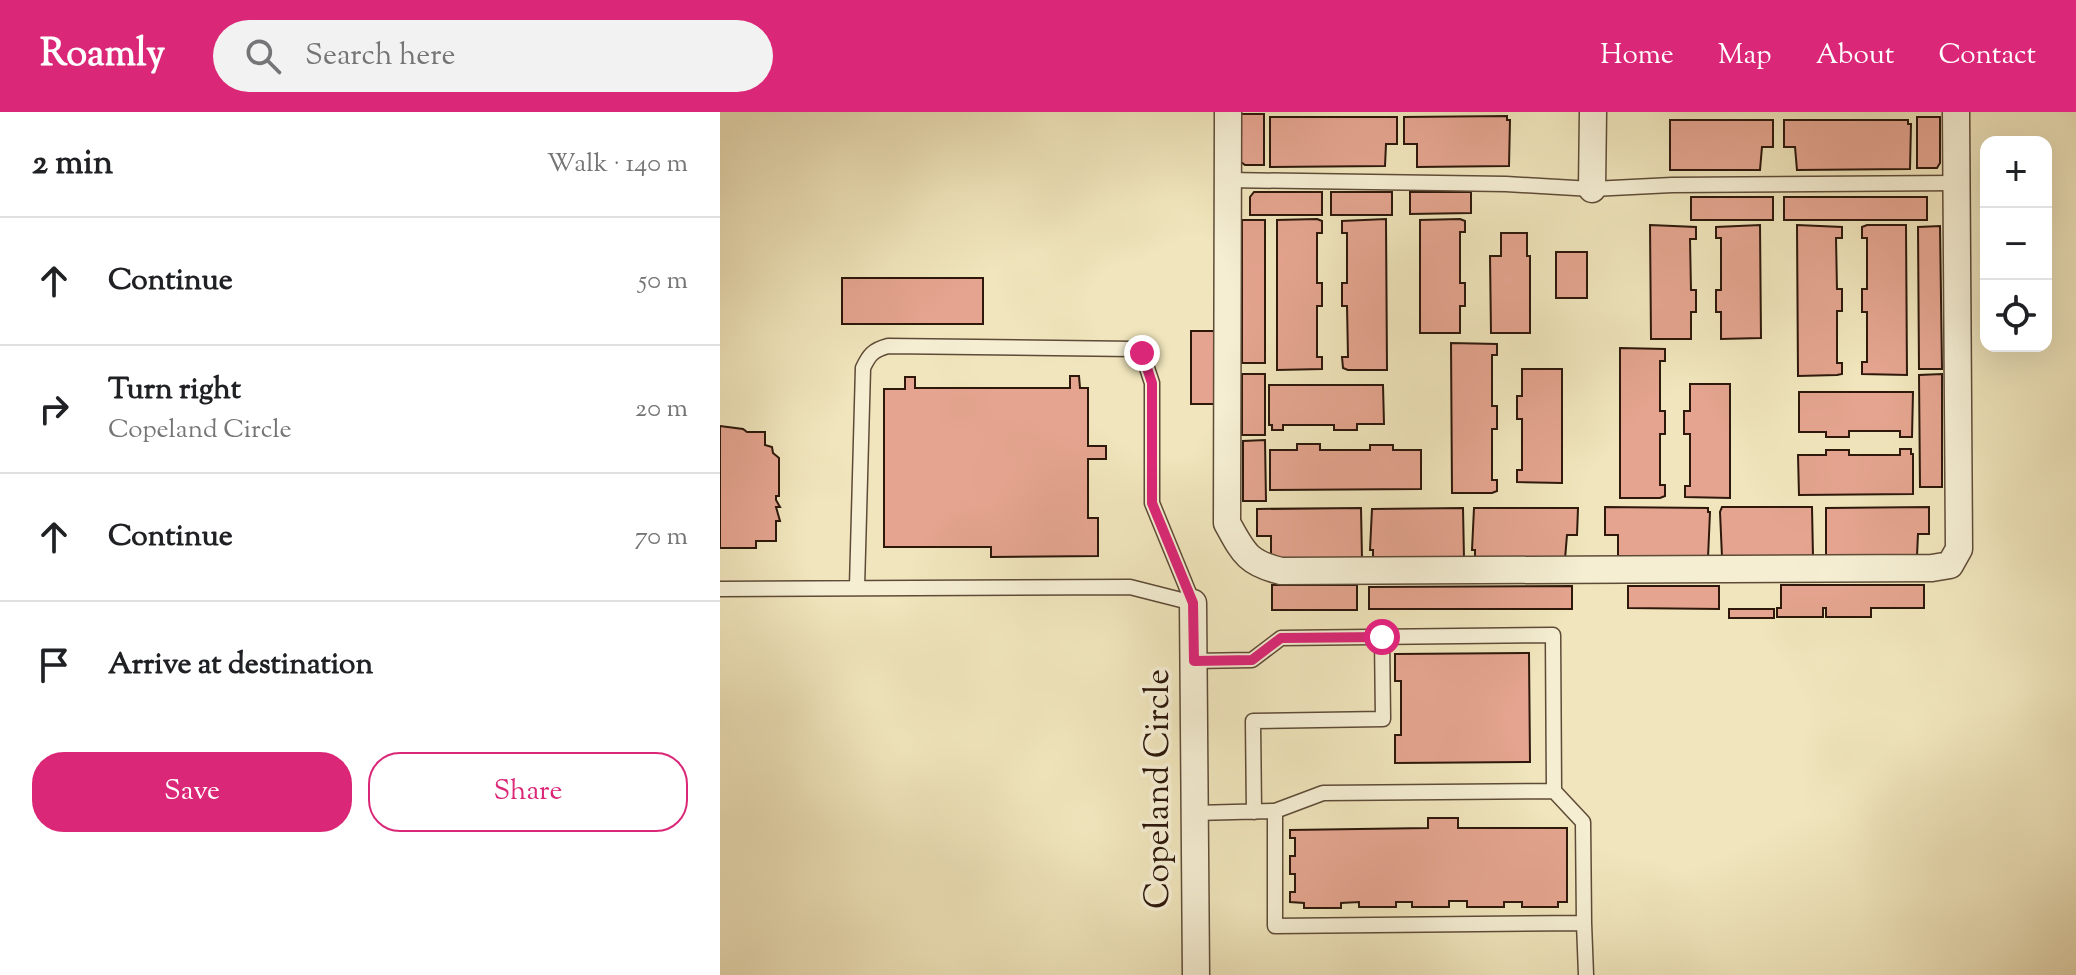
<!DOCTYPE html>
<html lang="en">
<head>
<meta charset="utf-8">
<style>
  :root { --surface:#fff; --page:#f2f2f2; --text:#202124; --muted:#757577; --line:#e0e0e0; --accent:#db2777 }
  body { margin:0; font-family:"Sorts Mill Goudy",serif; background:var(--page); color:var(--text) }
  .controls { position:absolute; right:24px; top:24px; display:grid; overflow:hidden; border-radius:16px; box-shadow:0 8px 32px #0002 }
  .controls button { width:72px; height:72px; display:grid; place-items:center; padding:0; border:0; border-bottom:2px solid var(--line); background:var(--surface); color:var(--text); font:40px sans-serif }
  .stop { position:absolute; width:24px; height:24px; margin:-18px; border:6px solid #db2777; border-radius:50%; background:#fff }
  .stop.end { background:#db2777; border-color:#fff; box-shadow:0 2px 8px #0008 }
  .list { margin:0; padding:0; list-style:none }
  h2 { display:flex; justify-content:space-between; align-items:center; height:104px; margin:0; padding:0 32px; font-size:34px }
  h2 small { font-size:26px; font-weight:400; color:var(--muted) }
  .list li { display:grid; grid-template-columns:52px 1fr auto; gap:24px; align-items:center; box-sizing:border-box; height:128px; padding:0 32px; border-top:2px solid var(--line) }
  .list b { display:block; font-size:30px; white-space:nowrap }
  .list p { margin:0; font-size:26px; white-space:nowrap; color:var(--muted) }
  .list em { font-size:26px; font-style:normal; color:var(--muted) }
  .actions { display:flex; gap:16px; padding:24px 32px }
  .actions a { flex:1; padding:18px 0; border:2px solid var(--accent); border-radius:32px; text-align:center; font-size:28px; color:var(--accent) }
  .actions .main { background:var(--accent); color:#fff }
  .icon { flex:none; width:44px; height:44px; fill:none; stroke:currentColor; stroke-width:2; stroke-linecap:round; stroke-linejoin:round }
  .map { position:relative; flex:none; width:1356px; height:863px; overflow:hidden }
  header { display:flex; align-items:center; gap:48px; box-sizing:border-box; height:112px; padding:0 40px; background:var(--accent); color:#fff }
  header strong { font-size:38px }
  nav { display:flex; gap:44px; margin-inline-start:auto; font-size:28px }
  .search { width:560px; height:72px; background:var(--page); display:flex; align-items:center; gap:20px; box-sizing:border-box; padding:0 28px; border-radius:44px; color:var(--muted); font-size:30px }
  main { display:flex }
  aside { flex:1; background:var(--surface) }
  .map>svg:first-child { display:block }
  .building { fill:#e4a48f; stroke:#2d180b; stroke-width:2 }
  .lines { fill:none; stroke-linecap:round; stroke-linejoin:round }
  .service-casing { stroke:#5e4b37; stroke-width:17 }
  .minor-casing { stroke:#5e4b37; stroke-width:29 }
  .service { stroke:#f5eed3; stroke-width:14 }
  .minor { stroke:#f5eed3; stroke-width:26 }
  .route { stroke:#db2777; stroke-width:10 }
  .labels { text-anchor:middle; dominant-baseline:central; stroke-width:7; stroke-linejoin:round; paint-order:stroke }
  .street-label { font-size:34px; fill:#2d180b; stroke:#f5eed3 }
</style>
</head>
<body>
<header>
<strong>Roamly</strong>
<div class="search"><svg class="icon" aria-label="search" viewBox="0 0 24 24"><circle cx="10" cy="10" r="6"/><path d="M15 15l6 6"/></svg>Search here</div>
<nav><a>Home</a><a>Map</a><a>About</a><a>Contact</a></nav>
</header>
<main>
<aside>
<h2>2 min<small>Walk · 140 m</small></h2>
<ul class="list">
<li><svg class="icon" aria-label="ahead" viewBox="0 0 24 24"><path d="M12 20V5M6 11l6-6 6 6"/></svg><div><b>Continue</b></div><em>50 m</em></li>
<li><svg class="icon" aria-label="right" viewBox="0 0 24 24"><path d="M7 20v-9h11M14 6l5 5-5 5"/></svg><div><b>Turn right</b><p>Copeland Circle</p></div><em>20 m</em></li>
<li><svg class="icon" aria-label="ahead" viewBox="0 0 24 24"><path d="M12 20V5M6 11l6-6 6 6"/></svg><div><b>Continue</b></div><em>70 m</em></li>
<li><svg class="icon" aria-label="arrive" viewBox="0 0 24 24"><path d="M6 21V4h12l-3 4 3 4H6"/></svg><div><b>Arrive at destination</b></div></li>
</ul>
<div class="actions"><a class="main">Save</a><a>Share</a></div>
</aside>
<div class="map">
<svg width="1356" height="863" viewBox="0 0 1356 863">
  <rect width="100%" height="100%" fill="#f0e5bc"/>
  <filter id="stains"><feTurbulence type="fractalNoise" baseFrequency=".0025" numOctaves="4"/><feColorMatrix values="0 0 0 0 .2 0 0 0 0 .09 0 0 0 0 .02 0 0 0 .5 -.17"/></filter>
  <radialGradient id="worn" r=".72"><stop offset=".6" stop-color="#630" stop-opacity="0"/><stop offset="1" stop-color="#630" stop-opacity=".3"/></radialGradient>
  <!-- building -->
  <path class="building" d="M521 2H544V53H525L521 50Z
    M787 4V8H790L789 54 697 55V32H684V5Z
    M550 5H677V32H666L665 54 550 55Z
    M1197 5H1220V51L1217 56H1197Z
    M950 8H1053V35H1042L1040 58H950Z
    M1064 8H1188V12H1191L1190 57 1077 58 1075 35H1064Z
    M534 80H602V103H530V85Z
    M611 80H672V103H611Z
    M690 80H751V101L690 102Z
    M971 85H1053V108H971Z
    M1064 85H1207V108H1064Z
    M597 107 602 109V121H597V171H602V194H597V245H602V257L557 258V108Z
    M666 107 667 258H628L623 256 622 245H628L627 194H622V171H627V121H622V109Z
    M740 107 745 109V120H740V171H745V194H740V221H700V108Z
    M522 108H545V251H522Z
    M930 113 976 115V127H970L971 178H976V200H971V227H931Z
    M1040 113 1041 226 1001 227V200H996V178H1001V126H996V115Z
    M1077 113 1122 115V126H1116L1117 177H1122V199H1117V251H1122V262L1117 263 1078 264Z
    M1147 113H1186L1187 263 1142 262V250H1147V200H1142V177H1147V126H1142V115Z
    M1220 114 1222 257H1199L1198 115Z
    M781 121H807V144H810V221H771L770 144H781Z
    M836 140H867V186H836Z
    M122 166H263V212H122Z
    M471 219H495V292H471Z
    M731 231 777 232V243H772V294H777V317H772V368H777V379L772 381H732Z
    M900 236 945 237V249H940V299H945V322H940V373H945V384L940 386H900Z
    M802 257H842V371L797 370V358H802V307H797V284H802Z
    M522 262H545V323H522Z
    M1222 262V375H1200L1199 263Z
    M350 264H359L360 276H368V334H386V347H368V406H378V444L271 445V435H164V277H185V265H195V276H350Z
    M970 272H1010V386L965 385V374H970V322H964V299H970Z
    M549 273H663L664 312H637V318H614V313H563V318H552V313H549Z
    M1079 280H1193L1192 325H1180V319H1129V325H1106V320H1079Z
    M0 314 23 317 27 320H45V333L52 335 53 341 59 346V384H56V388L60 395H56L60 409H56V429H36V436H0Z
    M545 328 546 389H523V329Z
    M577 332H600V338H650V333H673V338H701V377L550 378V338H577Z
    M1180 337H1191V342H1193V382L1079 383 1078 343H1106V338H1129V343H1180Z
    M885 395 988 396V400H990L988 446 898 445V423H885Z
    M1002 395H1092L1093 445H1002L1000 400Z
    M1209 395V422H1198L1197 444 1106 445V396Z
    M641 396 642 447H551V424H537V397Z
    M743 396 744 447H653V438H650L652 397Z
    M754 396H858L857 423H847L845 447H755V438H752Z
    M552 473H637V498H552Z
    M1061 473H1204V496H1151V505H1106V496H1103V505H1057V496H1061Z
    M852 474V497H649V475Z
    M908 474H999V497L908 496Z
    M1009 497H1054V506H1009Z
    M809 541 810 650 675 651V623H681V569H675V542Z
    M708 706H738V716H847V790H838V795H802V790H784V795H747V789H729V795H692V790H676V795H639V790L621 791V796H584V791L570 790V780H575V762H570V744H575V726H570V718L708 716Z"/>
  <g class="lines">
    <defs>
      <path id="service" d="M508 68 786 72 872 77 952 73 1237 71
        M137 475 143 256C149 243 153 238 168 234L414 237 422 241 432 271V391L473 491
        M0 477 410 475 473 491
        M474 549 532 548 561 526 833 523 834 679 603 681 555 699 475 701
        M834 679 863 710 864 811
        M555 699V814L864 811 866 863
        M534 700 533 609 663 607 662 525"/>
      <path id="minor" d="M508 0 507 411C523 440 527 451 561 459L1212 456 1230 453 1239 437 1236 0
        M872 77 873 0
        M473 491 476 863"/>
    </defs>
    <!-- service casing -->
    <use href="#service" class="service-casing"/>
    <!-- minor casing -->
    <use href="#minor" class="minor-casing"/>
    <!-- service -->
    <use href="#service" class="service"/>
    <!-- minor -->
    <use href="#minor" class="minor"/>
  </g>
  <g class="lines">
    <!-- route -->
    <path class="route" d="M422 241 432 271V391L473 491 474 549 532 548 561 526 662 525"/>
  </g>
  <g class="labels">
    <!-- street labels -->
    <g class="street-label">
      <text transform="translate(439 677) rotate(-90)">Copeland Circle</text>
    </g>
  </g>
  <rect width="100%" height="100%" filter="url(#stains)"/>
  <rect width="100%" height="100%" fill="url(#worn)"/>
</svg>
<div class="controls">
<button>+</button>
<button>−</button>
<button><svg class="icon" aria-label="locate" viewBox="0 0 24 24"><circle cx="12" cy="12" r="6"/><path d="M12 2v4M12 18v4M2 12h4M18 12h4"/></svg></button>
</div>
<div class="stop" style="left:662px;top:525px"></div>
<div class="stop end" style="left:422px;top:241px"></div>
</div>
</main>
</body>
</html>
